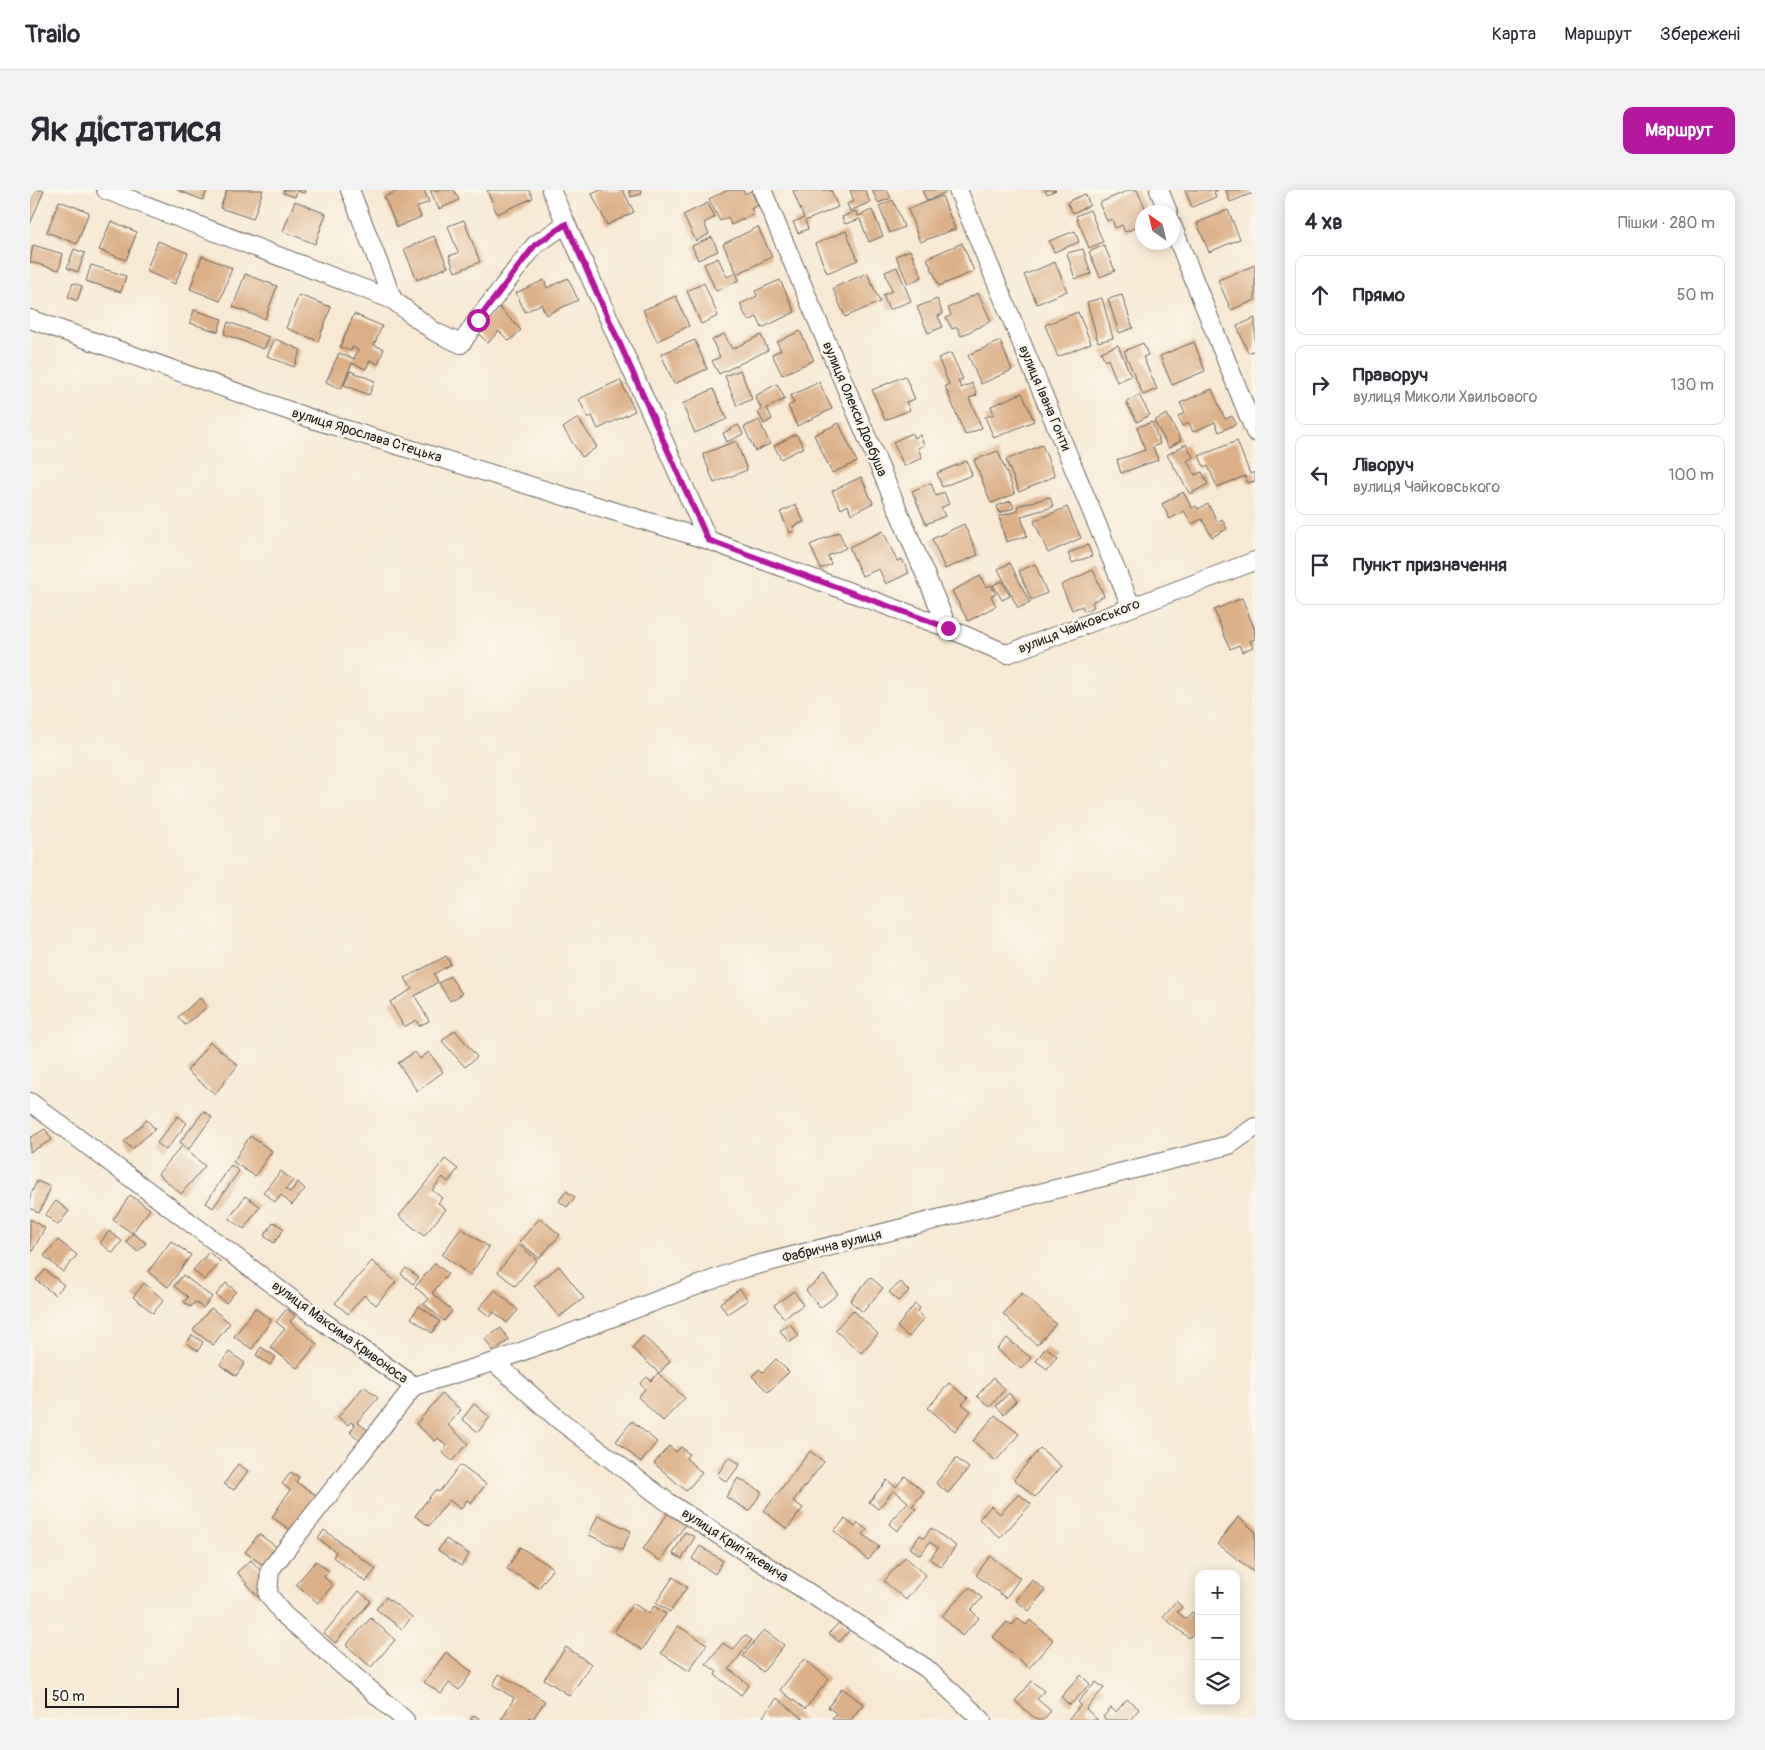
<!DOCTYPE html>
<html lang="uk">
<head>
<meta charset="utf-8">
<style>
  :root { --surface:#fff; --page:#f2f2f3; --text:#2b2b33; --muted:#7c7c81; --line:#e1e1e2; --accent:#b5179e }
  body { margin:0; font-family:Pangolin,sans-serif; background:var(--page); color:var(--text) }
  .controls { position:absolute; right:15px; bottom:15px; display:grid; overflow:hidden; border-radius:10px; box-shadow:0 2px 12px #0003 }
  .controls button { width:45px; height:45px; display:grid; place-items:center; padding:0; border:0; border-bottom:1px solid var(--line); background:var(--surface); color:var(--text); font:25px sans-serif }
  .compass { position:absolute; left:1105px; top:15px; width:45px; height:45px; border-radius:50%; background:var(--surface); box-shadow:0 2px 12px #0003; rotate:326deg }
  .scale { position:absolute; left:15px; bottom:12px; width:134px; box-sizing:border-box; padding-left:5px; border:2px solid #1c1c1c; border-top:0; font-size:14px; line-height:18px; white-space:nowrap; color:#1c1c1c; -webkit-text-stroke:4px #fbf7ec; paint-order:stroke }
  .stop { position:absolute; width:15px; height:15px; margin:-11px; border:4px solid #b5179e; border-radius:50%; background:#fff }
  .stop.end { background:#b5179e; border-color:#fff; box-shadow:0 1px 5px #0008 }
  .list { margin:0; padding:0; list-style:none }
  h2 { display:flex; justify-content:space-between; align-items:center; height:65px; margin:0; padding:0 20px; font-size:21px }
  h2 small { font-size:16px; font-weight:400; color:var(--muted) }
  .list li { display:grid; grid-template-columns:32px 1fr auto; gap:15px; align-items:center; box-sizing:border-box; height:80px; margin:0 10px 10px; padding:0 10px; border:1px solid var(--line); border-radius:10px }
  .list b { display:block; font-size:19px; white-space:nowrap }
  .list p { margin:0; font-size:16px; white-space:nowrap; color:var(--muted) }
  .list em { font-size:16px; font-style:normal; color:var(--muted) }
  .icon { flex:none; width:28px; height:28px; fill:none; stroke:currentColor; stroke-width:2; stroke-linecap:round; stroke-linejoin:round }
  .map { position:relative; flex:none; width:1225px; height:1530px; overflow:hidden; border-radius:10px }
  header { display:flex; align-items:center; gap:30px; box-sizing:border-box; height:70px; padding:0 25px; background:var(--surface); border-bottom:1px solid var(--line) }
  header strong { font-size:24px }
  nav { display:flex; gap:28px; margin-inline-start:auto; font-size:18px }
  .intro { display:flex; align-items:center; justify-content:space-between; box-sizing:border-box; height:120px; padding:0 30px }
  h1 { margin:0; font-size:35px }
  .button { padding:12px 22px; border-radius:10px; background:var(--accent); color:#fff; font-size:18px; font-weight:700 }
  main { display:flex; gap:30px; padding:0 30px }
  aside { flex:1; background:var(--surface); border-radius:10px; box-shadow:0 2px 12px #0003 }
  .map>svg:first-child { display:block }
  .building { fill:#dcb18a }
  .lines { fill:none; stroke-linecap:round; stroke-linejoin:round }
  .minor-casing { stroke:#69645c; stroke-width:20 }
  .minor { stroke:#fff; stroke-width:18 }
  .route { stroke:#b5179e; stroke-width:6 }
  .labels { text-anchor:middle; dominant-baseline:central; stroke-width:5; stroke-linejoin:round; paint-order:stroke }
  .street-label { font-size:14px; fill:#1c1c1c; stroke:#fbf7ec }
</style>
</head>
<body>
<header>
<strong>Trailo</strong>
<nav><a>Карта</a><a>Маршрут</a><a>Збережені</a></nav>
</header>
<div class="intro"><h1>Як дістатися</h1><a class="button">Маршрут</a></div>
<main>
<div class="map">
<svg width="1225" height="1530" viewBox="0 0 1225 1530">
  <rect width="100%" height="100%" fill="#fbf7ec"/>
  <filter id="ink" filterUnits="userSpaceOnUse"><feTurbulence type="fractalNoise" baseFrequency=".02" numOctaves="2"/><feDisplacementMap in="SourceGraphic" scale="10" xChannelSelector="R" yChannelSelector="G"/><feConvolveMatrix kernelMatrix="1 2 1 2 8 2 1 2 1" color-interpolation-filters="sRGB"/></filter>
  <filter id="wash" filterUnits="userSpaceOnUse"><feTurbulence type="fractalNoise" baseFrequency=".0096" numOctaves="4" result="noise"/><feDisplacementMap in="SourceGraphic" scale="20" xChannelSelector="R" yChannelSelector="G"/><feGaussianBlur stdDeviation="1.12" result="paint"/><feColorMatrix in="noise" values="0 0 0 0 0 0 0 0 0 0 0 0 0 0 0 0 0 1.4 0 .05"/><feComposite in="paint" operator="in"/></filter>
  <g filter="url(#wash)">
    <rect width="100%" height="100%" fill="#f7e9d4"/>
    <g id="blocks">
      <!-- building -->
      <path class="building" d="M0 0H14L0 34Z
        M147 0H177L173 10Z
        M197 0H233L223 29 190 18Z
        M254 0H275L274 3 267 1 265 7 253 3Z
        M370 0H394L399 12 387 17 391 27 367 37 354 7Z
        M400 0H424L429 10 409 19Z
        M457 0H499L503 8 467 24Z
        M571 0H593L604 22 577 35 562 4Z
        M599 0H611L612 4 601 7Z
        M698 0H713L715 4 721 1 728 15 721 19 724 24 701 35 698 27 690 31 679 9Z
        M764 0H801L808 17 775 31 778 39 768 43 763 32 774 28 763 1Z
        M820 0H835L840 12 820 21 817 14 824 11Z
        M842 0H857L861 8 848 13Z
        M892 0H915L916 2 897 11Z
        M1015 0H1026L1017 4Z
        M1099 0H1107L1117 22H1112V35L1095 42 1092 35 1085 38 1082 29 1077 31 1069 13Z
        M1155 0H1188L1184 2 1186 7 1162 17Z
        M1196 0H1225V2L1200 12Z
        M1055 4 1060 15 1043 23 1037 12Z
        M912 6 925 39 890 52 878 19Z
        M863 10 874 37 860 43 849 16Z
        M29 11 59 22 47 54 17 42Z
        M265 11 296 24 285 54 253 41Z
        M678 13 685 27 674 33 679 44 666 51 653 25Z
        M842 20 853 46 839 52 830 29 815 34 812 27 826 21 828 26Z
        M1060 20 1073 52 1059 58 1046 26Z
        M1198 20 1210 49 1179 62 1167 33Z
        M434 30 450 72 425 82 419 66 428 63 418 36Z
        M81 31 107 42 96 70 69 60Z
        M728 37 742 67 707 84 693 54Z
        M816 41 828 70 797 83 785 54Z
        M1045 41 1049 52 1024 62 1019 51Z
        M404 46 418 77 387 90 374 59Z
        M682 47 688 61 668 70 662 56Z
        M128 51 158 63 145 94 116 81Z
        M932 53 944 81 909 96 897 68Z
        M3 55 33 64 29 80 0 72Z
        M1074 55 1085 81 1070 87 1059 62Z
        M44 59 55 63 48 82 37 78Z
        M1053 59 1061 84 1045 89 1037 63Z
        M880 60 892 87 878 94 866 66Z
        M172 66 202 78 190 111 160 99Z
        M688 68 697 87 706 83 709 90 686 101 674 74Z
        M1025 72 1037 101 1007 114 994 85Z
        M61 75 96 86 91 102 56 91Z
        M1225 75V110L1201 120 1188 90Z
        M867 77 881 111 859 120 853 105 862 101 855 82Z
        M837 83 850 112 815 127 803 98Z
        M215 84 247 96 235 129 203 117Z
        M538 88 548 110 516 125 511 114 495 122 486 103 514 90 517 98Z
        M750 90 765 122 732 138 727 127 718 131 710 114 727 106 725 101Z
        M43 93 52 96 47 111 38 107Z
        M674 93 688 126 671 134 657 101Z
        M948 103 961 131 931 146 927 137 922 139 916 128 921 125 918 118Z
        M269 105 301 117 288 151 256 138Z
        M1092 105 1103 138 1089 143 1078 109Z
        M646 106 659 136 627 151 613 120Z
        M1072 108 1083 148 1068 152 1057 112Z
        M907 109 913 124 908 126 913 137 898 143 887 117Z
        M469 117 491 140 479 151 469 141 458 153 445 140Z
        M164 120 192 129 188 142 160 133Z
        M1048 122 1061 153 1028 167 1015 135Z
        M324 124 352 136 344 155 354 159 348 174 340 170 336 179 322 173 311 199 296 192 309 163 324 169 328 160 322 157 321 161 310 157Z
        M1225 128V160L1218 163 1207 136Z
        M198 132 239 147 234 159 194 144Z
        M770 141 784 170 752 185 742 164 751 160 747 152Z
        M694 144 702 159 731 145 738 160 689 184 682 171 690 167 682 150Z
        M245 149 271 160 264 177 237 166Z
        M665 150 677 179 644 194 631 164Z
        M970 151 982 180 951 194 938 165Z
        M1164 152 1175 181 1142 195 1130 166Z
        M1113 153 1118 165 1113 167 1127 199 1113 205 1094 161Z
        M1088 155 1101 186 1087 192 1078 169 1075 171 1071 162Z
        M921 163 933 189 928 191 931 198 942 193 947 205 939 208 952 238 935 245 915 196 919 194 908 168Z
        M710 180 722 209 707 216 695 186Z
        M320 181 345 191 339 205 314 195Z
        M875 186 885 209 876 212 880 220 855 230 842 200Z
        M590 190 605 221 568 239 562 226 558 228 549 209Z
        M789 192 802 219 767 236 758 216 764 213 760 206Z
        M747 194 755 209 737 218 742 229 734 234 728 222 732 220 725 206Z
        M683 199 697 229 665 243 652 214Z
        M1182 199 1195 229 1202 226 1206 234 1189 242 1185 232 1163 242 1159 233 1152 236 1148 226 1155 223 1150 213Z
        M992 203 1004 231 964 248 955 227 964 224 961 216Z
        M1109 205 1120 225 1107 232 1096 212Z
        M1137 224 1151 250 1139 258 1124 231Z
        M548 228 567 257 552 267 533 238Z
        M729 230 740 254 725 261 714 237Z
        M1122 232 1130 254 1123 257 1128 270 1091 283 1087 270 1115 260 1107 237Z
        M809 233 827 272 802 283 784 245Z
        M708 235 713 244 697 252 693 243Z
        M882 243 884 248 890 245 894 255 888 258 892 268 874 276 863 252Z
        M766 244 774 257 751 269 744 256Z
        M706 251 717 280 684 293 673 264Z
        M1207 251 1220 284 1225 282V291L1218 293 1215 286 1187 297 1178 276 1174 277 1169 266Z
        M1156 254 1163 267 1157 271 1165 285 1172 282 1178 294 1160 304 1137 265Z
        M1012 255 1025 286 989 302 976 270Z
        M968 261 985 304 961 313 944 270Z
        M937 271 942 285 912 297 907 283Z
        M831 287 843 313 821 324 818 315 811 319 802 301Z
        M901 293 906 306 914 302 919 314 911 318 915 326 896 334 882 301Z
        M1153 302 1162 318 1166 316 1168 319 1178 314 1188 332 1192 329 1197 339 1182 347 1172 329 1162 334 1154 321 1140 329 1132 314Z
        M1020 307 1023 317 991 326 997 346 976 352 969 326 988 321 987 316Z
        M981 311 984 318 969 323 967 316Z
        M766 315 774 332 763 336 765 340 760 343 750 322Z
        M1037 317 1051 348 1018 363 1004 331Z
        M934 334 948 365 915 379 902 349Z
        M853 341 867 371 872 369 879 383 856 394 849 379 832 386 819 357Z
        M809 342 816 358 798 366 801 374 791 379 780 355Z
        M1058 355 1062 366 1042 373 1038 363Z
        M980 373 1000 413 988 418 968 379Z
        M1005 374 1017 403 1001 410 989 381Z
        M1063 380 1074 406 1062 412 1064 417 1054 421 1052 416 1042 420 1031 395Z
        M950 386 956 397 961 395 966 404 961 406 966 416 938 431 922 401Z
        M972 391 980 406 972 410 963 395Z
        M1212 408 1225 440V449L1220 451 1223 457 1212 462 1209 455 1200 459 1184 420Z
        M416 766 421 774 404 784 408 792 385 806 399 831 389 836 386 830 374 837 360 812 382 799 375 788Z
        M420 786 432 804 420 811 409 793Z
        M170 808 177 817 155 835 148 827Z
        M425 840 447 867 435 877 412 851Z
        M180 852 208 875 185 904 157 881Z
        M385 862 390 869 399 862 413 882 387 901 368 873Z
        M174 921 182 927 159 959 150 952Z
        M148 926 157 933 136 960 127 953Z
        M117 930 125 939 102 959 94 951Z
        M15 939 22 950 0 962V948Z
        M220 946 242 961 225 986 203 972Z
        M152 956 175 976 151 1004 128 984Z
        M415 969 428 979 418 992 413 987 402 1000 412 1008 408 1013 416 1019 394 1046 369 1026Z
        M201 975 209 981 183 1018 176 1013Z
        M251 981 263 991 256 999 260 1002 268 992 275 999 262 1015 251 1005 245 1012 233 1002Z
        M7 991 21 997 9 1023 0 1018V1006Z
        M536 1001 545 1007 537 1017 529 1011Z
        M100 1005 120 1019 102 1043 83 1030Z
        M215 1006 230 1016 214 1039 199 1029Z
        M26 1011 39 1021 28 1035 15 1025Z
        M510 1028 530 1045 509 1068 489 1052Z
        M0 1029 15 1038 0 1065Z
        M244 1032 254 1039 244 1053 234 1046Z
        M431 1038 459 1057 440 1085 412 1065Z
        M79 1041 92 1051 83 1063 70 1053Z
        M103 1043 116 1053 108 1062 96 1052Z
        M28 1050 47 1065 33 1082 14 1066Z
        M141 1051 161 1065 138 1097 118 1082Z
        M489 1055 507 1070 485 1096 468 1082Z
        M179 1062 191 1072 174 1090 163 1080Z
        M342 1071 366 1092 346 1115 334 1105 318 1124 305 1113Z
        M405 1073 418 1084 402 1103 422 1121 414 1131 394 1114 399 1109 385 1097Z
        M529 1076 554 1108 529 1127 504 1096Z
        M376 1078 389 1087 383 1094 371 1084Z
        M15 1080 34 1095 25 1105 6 1090Z
        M153 1085 182 1107 173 1118 165 1112 161 1117 154 1112 158 1107 144 1096Z
        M794 1085 808 1104 790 1118 776 1100Z
        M840 1087 853 1098 833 1122 820 1111Z
        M871 1092 879 1101 868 1111 859 1102Z
        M114 1093 134 1110 123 1123 103 1107Z
        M196 1093 206 1101 196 1113 186 1105Z
        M710 1099 718 1110 697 1124 690 1113Z
        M465 1100 488 1120 477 1133 464 1122 460 1127 449 1118Z
        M764 1101 773 1115 754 1128 744 1115Z
        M992 1103 1026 1134 1007 1155 973 1124Z
        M885 1114 890 1118 887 1122 894 1128 879 1147 867 1137Z
        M389 1116 410 1131 402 1143 381 1128Z
        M181 1118 200 1133 183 1155 163 1140Z
        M225 1118 241 1130 222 1159 204 1147Z
        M257 1119 265 1126 260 1132 287 1154 267 1178 240 1157 255 1139 246 1132Z
        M823 1120 848 1144 831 1163 805 1140Z
        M760 1134 769 1146 759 1153 750 1140Z
        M471 1138 479 1150 463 1161 455 1149Z
        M162 1145 173 1152 168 1161 157 1153Z
        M613 1146 640 1171 629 1183 602 1158Z
        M977 1148 1001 1168 991 1179 967 1159Z
        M231 1157 246 1167 240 1175 226 1165Z
        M1016 1157 1027 1166 1017 1179 1006 1171Z
        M199 1162 215 1173 206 1186 190 1175Z
        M746 1169 759 1182 738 1202 722 1186 729 1179 733 1182Z
        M628 1183 655 1208 633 1231 608 1207 615 1199 610 1194 617 1187 621 1191Z
        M963 1188 975 1199 960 1217 947 1206Z
        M919 1193 938 1208 932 1214 941 1221 925 1241 898 1218Z
        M334 1196 348 1208 327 1232 344 1245 336 1255 320 1242 325 1235 321 1232 318 1235 308 1227Z
        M979 1203 986 1211 974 1224 966 1216Z
        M412 1204 431 1220 418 1235 438 1253 422 1271 412 1262 417 1256 408 1248 405 1251 386 1234Z
        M444 1214 460 1227 448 1242 432 1229Z
        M965 1225 989 1244 966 1271 943 1251Z
        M602 1231 627 1252 611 1272 586 1251Z
        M639 1256 646 1262 651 1257 659 1264 656 1268 672 1283 656 1301 624 1273Z
        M1010 1258 1031 1276 1005 1307 984 1289Z
        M780 1261 794 1272 763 1311 773 1318 757 1339 734 1321Z
        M699 1267 710 1274 697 1292 687 1285Z
        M926 1268 939 1278 918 1303 906 1293Z
        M208 1274 218 1281 204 1300 194 1294Z
        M430 1275 456 1294 441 1313 437 1310 431 1319 419 1310 399 1336 385 1326 405 1300 409 1302Z
        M261 1282 269 1287 266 1292 292 1309 267 1345 242 1327 260 1300 252 1294Z
        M875 1286 894 1302 882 1316 886 1319 867 1341 859 1334 878 1312 864 1300 848 1319 839 1312 857 1290 866 1297Z
        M708 1288 732 1302 719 1321 696 1307Z
        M989 1304 1001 1314 970 1348 949 1329 961 1316 970 1324Z
        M638 1323 655 1335 630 1371 613 1359Z
        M568 1325 601 1341 592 1360 559 1345Z
        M1208 1327 1225 1341V1383L1188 1354Z
        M815 1329 825 1337 828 1333 837 1340 833 1344 849 1357 838 1370 804 1341Z
        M901 1338 926 1356 911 1377 900 1369 908 1358 900 1352 890 1365 880 1358 890 1345 894 1348Z
        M294 1340 346 1379 336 1392 303 1367 306 1362 288 1349Z
        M655 1342 665 1347 652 1369 643 1364Z
        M229 1344 253 1362 240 1380 215 1362Z
        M416 1349 439 1364 431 1376 408 1360Z
        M670 1356 693 1371 685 1384 662 1369Z
        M490 1357 523 1378 509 1398 477 1379Z
        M960 1366 990 1388 976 1408 946 1385Z
        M875 1367 896 1385 876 1410 854 1391Z
        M221 1370 232 1383 229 1387 239 1398 228 1407 207 1382Z
        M286 1371 299 1381 294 1387 303 1395 288 1413 266 1394Z
        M643 1387 657 1397 640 1422 626 1413Z
        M1002 1390 1015 1400 999 1421 986 1411Z
        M940 1397 952 1408 941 1420 949 1428 932 1446 912 1426Z
        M329 1401 341 1411 305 1453 294 1443Z
        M356 1407 382 1427 372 1439 346 1419Z
        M1146 1411 1152 1417 1147 1422 1156 1429 1162 1422 1169 1428V1437L1159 1448 1133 1427Z
        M603 1413 619 1424 624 1416 636 1424 612 1460 584 1442Z
        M341 1428 365 1450 341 1477 316 1455Z
        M988 1428 996 1435 1000 1430 1023 1450 999 1478 963 1447 977 1432 982 1435Z
        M811 1431 820 1440 809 1452 799 1443Z
        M648 1436 677 1454 659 1481 631 1463Z
        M734 1440 754 1455 733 1482 713 1466Z
        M715 1445 722 1450 699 1479 719 1495 711 1505 685 1485 687 1482 676 1474 693 1453 703 1460Z
        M536 1457 561 1474 540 1506 514 1489Z
        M416 1462 442 1482 429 1500 419 1493 411 1504 394 1492Z
        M774 1469 799 1489 775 1519 750 1500Z
        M469 1484 515 1511 503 1529 499 1527 498 1530H471L484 1508 463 1495Z
        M1051 1485 1060 1494 1040 1515 1031 1507Z
        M1002 1491 1014 1501 1007 1509 1021 1521 1013 1530H1007L985 1511Z
        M1066 1492 1074 1498 1056 1519 1068 1530H1038L1051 1515 1048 1512Z
        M812 1498 833 1514 821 1530H805L802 1528 806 1523 798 1517Z
        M747 1508 774 1530H738L733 1526Z
        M1097 1509 1109 1519 1100 1530H1076L1073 1527 1081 1518 1086 1522Z
        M444 1525 451 1530H440Z"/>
    </g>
  </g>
  <g filter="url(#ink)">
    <use href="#blocks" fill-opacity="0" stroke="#69645c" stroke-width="1"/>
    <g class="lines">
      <defs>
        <path id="minor" d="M76 0 363 110 405 142 431 154 448 129 505 55 536 34
          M320 0 363 110
          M521 0 678 350
          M732 0 918 438
          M928 0 1101 416
          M1129 0 1138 22
          M1142 35 1225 242
          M0 129 285 230 678 350 918 438 977 464 1225 371
          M0 912 267 1113 384 1196
          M464 1172 528 1229 639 1313 896 1478 952 1530
          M384 1196 464 1172 711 1079 1199 955 1225 937
          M375 1530 253 1424 238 1404 240 1380 384 1196"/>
      </defs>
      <!-- minor casing -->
      <use href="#minor" class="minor-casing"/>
      <!-- minor -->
      <use href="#minor" class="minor"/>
    </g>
  </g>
  <g class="lines" filter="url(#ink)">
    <!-- route -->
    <path class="route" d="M448 130 505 55 536 34 678 350 918 438"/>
  </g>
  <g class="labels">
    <!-- street labels -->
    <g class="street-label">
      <text transform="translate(1015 208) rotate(67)">вулиця Івана Гонти</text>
      <text transform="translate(825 219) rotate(67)">вулиця Олекси Довбуша</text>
      <text transform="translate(337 245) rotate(17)">вулиця Ярослава Стецька</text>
      <text transform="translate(1049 436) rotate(-21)">вулиця Чайковського</text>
      <text transform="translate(802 1056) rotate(-14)">Фабрична вулиця</text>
      <text transform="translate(310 1142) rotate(36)">вулиця Максима Кривоноса</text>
      <text transform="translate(705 1355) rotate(33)">вулиця Крипʼякевича</text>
    </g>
  </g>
</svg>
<div class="controls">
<button>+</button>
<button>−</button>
<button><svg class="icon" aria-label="layers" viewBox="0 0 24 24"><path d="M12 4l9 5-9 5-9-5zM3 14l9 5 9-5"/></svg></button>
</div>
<svg class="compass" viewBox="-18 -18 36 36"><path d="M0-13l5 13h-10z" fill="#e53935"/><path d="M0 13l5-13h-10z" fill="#7c7c81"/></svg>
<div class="scale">50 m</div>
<div class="stop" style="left:448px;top:130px"></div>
<div class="stop end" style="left:918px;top:438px"></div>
</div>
<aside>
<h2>4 хв<small>Пішки · 280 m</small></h2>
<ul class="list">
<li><svg class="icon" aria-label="ahead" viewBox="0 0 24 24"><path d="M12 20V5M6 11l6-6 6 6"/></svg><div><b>Прямо</b></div><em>50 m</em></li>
<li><svg class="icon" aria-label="right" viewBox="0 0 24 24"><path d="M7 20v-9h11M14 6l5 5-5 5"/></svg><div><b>Праворуч</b><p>вулиця Миколи Хвильового</p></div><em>130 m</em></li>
<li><svg class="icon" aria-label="left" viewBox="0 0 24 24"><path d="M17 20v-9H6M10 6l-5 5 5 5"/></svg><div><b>Ліворуч</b><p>вулиця Чайковського</p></div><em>100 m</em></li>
<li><svg class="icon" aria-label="arrive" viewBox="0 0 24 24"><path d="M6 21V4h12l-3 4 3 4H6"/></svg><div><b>Пункт призначення</b></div></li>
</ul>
</aside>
</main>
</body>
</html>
